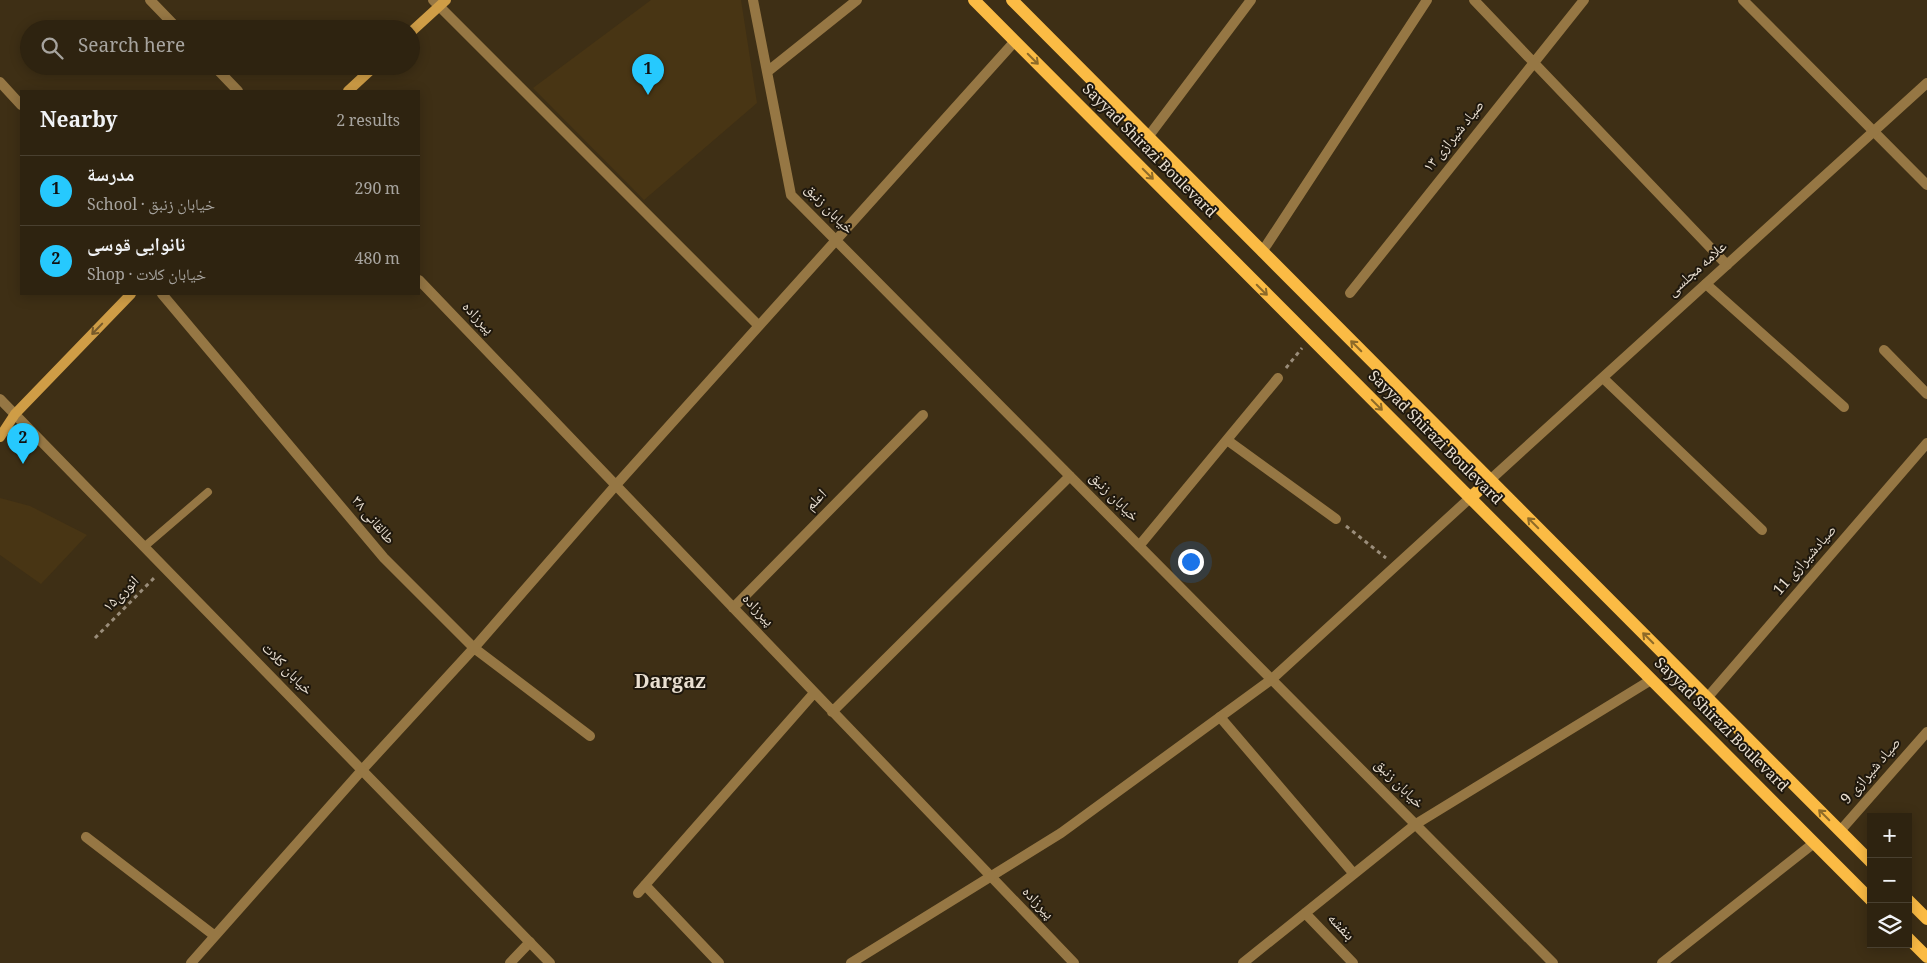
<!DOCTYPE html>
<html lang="en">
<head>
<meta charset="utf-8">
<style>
  :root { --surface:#2e2310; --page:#3a2f1e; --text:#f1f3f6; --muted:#a7a49f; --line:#494030; --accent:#26c9fe }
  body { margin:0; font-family:Georgia,"Noto Naskh Arabic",serif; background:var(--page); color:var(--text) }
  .controls { position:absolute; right:15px; bottom:15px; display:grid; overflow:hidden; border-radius:0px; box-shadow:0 2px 12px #0003 }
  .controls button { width:45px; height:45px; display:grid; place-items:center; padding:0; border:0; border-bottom:1px solid var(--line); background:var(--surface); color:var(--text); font:25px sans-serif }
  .you { position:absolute; left:1190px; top:561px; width:18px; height:18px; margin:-12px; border:4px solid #fff; border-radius:50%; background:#1a73e8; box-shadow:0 0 0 8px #1a73e833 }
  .badge { display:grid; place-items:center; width:32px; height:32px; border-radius:50%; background:var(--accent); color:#111; font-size:16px; font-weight:700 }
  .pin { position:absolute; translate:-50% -41px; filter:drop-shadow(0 1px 2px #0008) }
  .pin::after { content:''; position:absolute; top:26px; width:18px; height:15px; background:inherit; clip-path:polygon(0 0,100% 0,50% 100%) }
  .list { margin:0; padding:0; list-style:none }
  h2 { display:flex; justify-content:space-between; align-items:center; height:65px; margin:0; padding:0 20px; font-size:21px }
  h2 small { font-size:16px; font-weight:400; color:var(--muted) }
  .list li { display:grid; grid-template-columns:32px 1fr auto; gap:15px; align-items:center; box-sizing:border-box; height:70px; padding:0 20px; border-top:1px solid var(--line) }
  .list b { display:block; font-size:19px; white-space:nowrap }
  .list p { margin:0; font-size:16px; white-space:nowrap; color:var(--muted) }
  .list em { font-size:16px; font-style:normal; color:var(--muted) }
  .icon { flex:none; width:28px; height:28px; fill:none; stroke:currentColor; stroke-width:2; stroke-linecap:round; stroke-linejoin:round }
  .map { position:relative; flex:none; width:1927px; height:963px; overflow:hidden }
  .search { position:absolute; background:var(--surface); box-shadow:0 2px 12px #0003; left:20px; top:20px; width:400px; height:55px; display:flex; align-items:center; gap:12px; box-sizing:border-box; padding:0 18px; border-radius:28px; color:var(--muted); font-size:19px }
  .panel { position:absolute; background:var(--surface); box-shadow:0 2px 12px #0003; left:20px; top:90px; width:400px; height:205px; border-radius:0px }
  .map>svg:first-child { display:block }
  .built { fill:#483514 }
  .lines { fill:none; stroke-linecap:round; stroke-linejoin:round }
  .path { stroke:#9a8d7a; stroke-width:3; stroke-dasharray:4 4; stroke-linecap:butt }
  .service { stroke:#967744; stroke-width:8 }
  .minor { stroke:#967744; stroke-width:10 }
  .tertiary { stroke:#967744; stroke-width:10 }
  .secondary { stroke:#cf9d46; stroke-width:10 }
  .primary { stroke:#fbbb44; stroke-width:12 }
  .oneway { stroke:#8d6a28 }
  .oneway2 { stroke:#775a2a }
  .labels { text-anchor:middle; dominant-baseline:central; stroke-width:4; stroke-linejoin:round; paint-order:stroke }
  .street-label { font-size:15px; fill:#e9dfd1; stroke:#1f180d }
  .district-label { font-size:20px; font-weight:bold; fill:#e9dfd1; stroke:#1f180d }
</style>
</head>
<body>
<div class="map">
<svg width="1927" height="963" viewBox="0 0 1927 963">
  <rect width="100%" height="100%" fill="#3e2f15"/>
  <!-- built -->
  <path class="built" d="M651 0H741L757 103 644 200 533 88Z
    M0 498 30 506 87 535 41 584 0 555Z"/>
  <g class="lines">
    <!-- path -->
    <path class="path" d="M1286 368 1302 348
      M1346 526 1386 558
      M95 638 156 576"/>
    <!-- service -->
    <path class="service" d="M144 547 208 492"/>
    <!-- minor -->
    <path class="minor" d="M150 0 178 29
      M433 0 759 326
      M753 0 791 195 1553 963
      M1474 0 1727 265
      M1743 0 1927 185
      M214 66 238 91
      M767 72 857 0
      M0 82 21 105
      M1148 137 1251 0
      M1262 252 1427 0
      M419 280 1074 963
      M1706 284 1844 407
      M1350 293 1584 0
      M162 294 384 558 474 648 590 736
      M1884 350 1927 394
      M1603 378 1762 530
      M1227 440 1336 519
      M1139 546 1278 378
      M733 608 923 415
      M1707 698 1927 443
      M832 712 1070 476
      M1220 717 1354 874
      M1840 831 1927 732
      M86 837 215 936
      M645 885 719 963
      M638 893 814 693
      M1305 913 1353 963
      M191 963 362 770 474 648 616 485 1015 41
      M510 963 530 942
      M1243 963 1416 824 1651 680
      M1662 963 1814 843"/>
    <!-- tertiary -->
    <path class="tertiary" d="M0 399 550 963
      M1490 480 1927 83
      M851 963 1061 833 1272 679 1470 498"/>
    <!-- secondary -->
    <path class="secondary" d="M411 32 446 0
      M348 91 375 66
      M0 437 15 414 131 294"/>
    <!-- primary -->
    <path class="primary" d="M974 0 1871 900
      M1012 0 1871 862
      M1470 498 1490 480
      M1908 900 1927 919
      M1908 938 1927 957"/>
  </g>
  <!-- one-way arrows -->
  <defs><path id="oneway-shaft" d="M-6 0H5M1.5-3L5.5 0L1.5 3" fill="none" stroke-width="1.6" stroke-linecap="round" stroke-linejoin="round" transform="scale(1.25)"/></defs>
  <g class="oneway">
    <use href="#oneway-shaft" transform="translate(1033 59) rotate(45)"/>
    <use href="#oneway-shaft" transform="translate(1148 174) rotate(45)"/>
    <use href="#oneway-shaft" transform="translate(1262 290) rotate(45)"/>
    <use href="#oneway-shaft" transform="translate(1356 346) rotate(-135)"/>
    <use href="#oneway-shaft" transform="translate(1377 405) rotate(45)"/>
    <use href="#oneway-shaft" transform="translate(1533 523) rotate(-135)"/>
    <use href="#oneway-shaft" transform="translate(1648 638) rotate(-135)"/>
    <use href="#oneway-shaft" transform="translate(1824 815) rotate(-135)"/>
  </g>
  <use class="oneway2" href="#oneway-shaft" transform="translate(97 329) rotate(134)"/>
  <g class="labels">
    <!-- street labels -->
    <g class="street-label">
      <text transform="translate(1455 137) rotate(-51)">صیاد شیرازی ۱۳</text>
      <text transform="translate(1148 152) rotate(45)">Sayyad Shirazi Boulevard</text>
      <text transform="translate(828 210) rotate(46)">خیابان زنبق</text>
      <text transform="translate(1698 270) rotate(-42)">علامه مجلسی</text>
      <text transform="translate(477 319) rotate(46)">پیرزاده</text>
      <text transform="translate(1434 439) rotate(45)">Sayyad Shirazi Boulevard</text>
      <text transform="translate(1113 498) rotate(45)">خیابان زنبق</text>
      <text transform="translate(817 501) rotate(-45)">اعلم</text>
      <text transform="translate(372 521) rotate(50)">طالقانی ۳۸</text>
      <text transform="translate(1806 561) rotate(-49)">صیادشیرازی 11</text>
      <text transform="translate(122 595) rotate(-45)">انوری۱۵</text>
      <text transform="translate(757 611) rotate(46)">پیرزاده</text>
      <text transform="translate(286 670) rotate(46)">خیابان کلات</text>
      <text transform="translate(1720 726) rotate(45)">Sayyad Shirazi Boulevard</text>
      <text transform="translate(1872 772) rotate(-49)">صیاد شیرازی 9</text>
      <text transform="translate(1398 785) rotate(45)">خیابان زنبق</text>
      <text transform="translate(1037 904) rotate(46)">پیرزاده</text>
      <text transform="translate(1340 928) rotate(46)">بنفشه</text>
    </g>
    <!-- district labels -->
    <g class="district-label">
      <text x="670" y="684">Dargaz</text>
    </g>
  </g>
</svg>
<div class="controls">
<button>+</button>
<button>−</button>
<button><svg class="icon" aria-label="layers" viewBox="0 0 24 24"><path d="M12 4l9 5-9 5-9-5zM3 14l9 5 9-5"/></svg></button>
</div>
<div class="you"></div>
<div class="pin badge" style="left:648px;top:95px">1</div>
<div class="pin badge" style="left:23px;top:464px">2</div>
<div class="search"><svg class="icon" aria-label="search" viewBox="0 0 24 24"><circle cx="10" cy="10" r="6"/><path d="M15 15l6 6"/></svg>Search here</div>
<section class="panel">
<h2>Nearby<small>2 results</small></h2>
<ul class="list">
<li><span class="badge">1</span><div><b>مدرسة</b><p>School · خیابان زنبق</p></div><em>290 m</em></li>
<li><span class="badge">2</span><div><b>نانوایی قوسی</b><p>Shop · خیابان کلات</p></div><em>480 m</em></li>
</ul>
</section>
</div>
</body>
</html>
